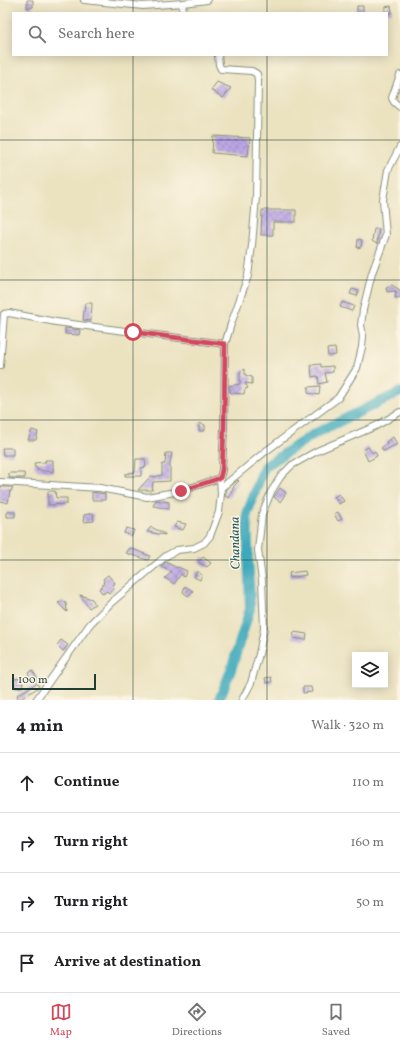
<!DOCTYPE html>
<html lang="en">
<head>
<meta charset="utf-8">
<style>
  :root { --surface:#fff; --page:#f6f6f6; --text:#202124; --muted:#757577; --line:#e0e0e0; --accent:#d1495b }
  body { margin:0; font-family:Vollkorn,serif; background:var(--page); color:var(--text) }
  .controls { position:absolute; right:12px; bottom:12px; display:grid; overflow:hidden; border-radius:0px; box-shadow:0 2px 10px #0003 }
  .controls button { width:36px; height:36px; display:grid; place-items:center; padding:0; border:0; border-bottom:1px solid var(--line); background:var(--surface); color:var(--text); font:20px sans-serif }
  .scale { position:absolute; left:12px; bottom:10px; width:84px; box-sizing:border-box; padding-left:4px; border:2px solid #1f3d34; border-top:0; font-size:11px; line-height:14px; white-space:nowrap; color:#1f3d34; -webkit-text-stroke:3px #fcf5e5; paint-order:stroke }
  .stop { position:absolute; width:12px; height:12px; margin:-9px; border:3px solid #d1495b; border-radius:50%; background:#fff }
  .stop.end { background:#d1495b; border-color:#fff; box-shadow:0 1px 4px #0008 }
  .list { margin:0; padding:0; list-style:none }
  h2 { display:flex; justify-content:space-between; align-items:center; height:52px; margin:0; padding:0 16px; font-size:17px }
  h2 small { font-size:13px; font-weight:400; color:var(--muted) }
  .list li { display:grid; grid-template-columns:26px 1fr auto; gap:12px; align-items:center; box-sizing:border-box; height:60px; padding:0 16px; border-top:1px solid var(--line) }
  .list b { display:block; font-size:15px; white-space:nowrap }
  .list em { font-size:13px; font-style:normal; color:var(--muted) }
  .icon { flex:none; width:22px; height:22px; fill:none; stroke:currentColor; stroke-width:2; stroke-linecap:round; stroke-linejoin:round }
  .map { position:relative; flex:none; width:400px; height:700px; overflow:hidden }
  .search { position:absolute; background:var(--surface); box-shadow:0 2px 10px #0003; left:12px; right:12px; top:12px; height:44px; display:flex; align-items:center; gap:10px; box-sizing:border-box; padding:0 14px; border-radius:0px; color:var(--muted); font-size:15px }
  .sheet { height:292px; background:var(--surface) }
  nav { display:flex; justify-content:space-around; align-items:center; box-sizing:border-box; height:56px; border-top:1px solid var(--line); background:var(--surface); font-size:11px; color:var(--muted) }
  nav a { display:grid; justify-items:center; gap:2px }
  nav .on { color:var(--accent) }
  .map>svg:first-child { display:block }
  .lines { fill:none; stroke-linecap:round; stroke-linejoin:round }
  .river { stroke:#3da9bc; stroke-width:10 }
  .building { fill:url(#building-cross-hatch) }
  .minor-casing { stroke:#85907a; stroke-width:8 }
  .minor { stroke:#fff; stroke-width:6 }
  .route { stroke:#d1495b; stroke-width:5 }
  .grid { fill:none; stroke:#1f3d34; stroke-width:1; stroke-opacity:0.55 }
  .labels { text-anchor:middle; dominant-baseline:central; stroke-width:3; stroke-linejoin:round; paint-order:stroke }
  .water-label { font-size:13px; font-style:italic; fill:#285d5d; stroke:#fcf5e5 }
</style>
</head>
<body>
<div class="map">
<svg width="400" height="700" viewBox="0 0 400 700">
  <defs>
    <pattern id="building-cross-hatch" width="8" height="8" patternUnits="userSpaceOnUse"><rect width="8" height="8" fill="#bca6e6"/><path d="M0 0l8 8M0 8l8-8" fill="none" stroke="#9888bb"/></pattern>
  </defs>
  <rect width="100%" height="100%" fill="#fcf5e5"/>
  <filter id="ink" filterUnits="userSpaceOnUse"><feTurbulence type="fractalNoise" baseFrequency=".025" numOctaves="2"/><feDisplacementMap in="SourceGraphic" scale="8" xChannelSelector="R" yChannelSelector="G"/><feConvolveMatrix kernelMatrix="1 2 1 2 8 2 1 2 1" color-interpolation-filters="sRGB"/></filter>
  <filter id="wash" filterUnits="userSpaceOnUse"><feTurbulence type="fractalNoise" baseFrequency=".012" numOctaves="4" result="noise"/><feDisplacementMap in="SourceGraphic" scale="16" xChannelSelector="R" yChannelSelector="G"/><feGaussianBlur stdDeviation="0.9" result="paint"/><feColorMatrix in="noise" values="0 0 0 0 0 0 0 0 0 0 0 0 0 0 0 0 0 1.4 0 .05"/><feComposite in="paint" operator="in"/></filter>
  <g filter="url(#wash)">
    <rect width="100%" height="100%" fill="#ebe2c0"/>
    <g class="lines">
      <!-- river -->
      <path class="river" d="M219 700 231 670 250 609 247 514 264 467 314 434 400 392"/>
    </g>
    <g id="blocks">
      <!-- building -->
      <path class="building" d="M27 0H33V7L27 8Z
        M357 6H363V13H357Z
        M391 6 392 13H385V7Z
        M217 82 231 88 223 98 211 90Z
        M213 136 250 138 248 156 212 153Z
        M262 210H296V222H273V235H261Z
        M374 229H379L377 244 372 241Z
        M358 239 362 240 361 247 357 248Z
        M392 285 400 290V298H395L396 291 387 292 386 287Z
        M352 289 359 291 357 296 350 294Z
        M342 302 354 306 352 311 340 307Z
        M85 303H92L91 321 83 320Z
        M65 328 80 330 79 335 65 334Z
        M335 348 336 355 328 356 327 349Z
        M321 364V367L333 366V372L325 373 327 382 319 384 318 376 312 377 311 365Z
        M245 369V375L252 377V384L245 383 248 388 245 389 244 394 231 393 229 386 240 384V372Z
        M320 386 319 395 308 393V387Z
        M199 423 205 425V431H199Z
        M32 430 38 432 36 440H28Z
        M393 437 397 444 384 451 381 448 387 443 386 442Z
        M368 447 372 453 375 451 377 456 368 461 363 450Z
        M2 448H13V455H3Z
        M166 453H172L170 464V481L153 482 152 490H138L151 476 156 477 157 476 162 475V464H165Z
        M136 459H145L146 467 141 468V476H125V474L135 472Z
        M45 460H53V472L37 470V467L35 468 34 463 46 462Z
        M9 473H24L25 478H9Z
        M238 480 239 481 234 486 229 498 225 496 227 489Z
        M0 487H13L11 491H10L8 503 0 501Z
        M280 488 286 493 280 502 274 497Z
        M48 491H55L56 498H67V504L48 505Z
        M92 492 105 494V500H92Z
        M339 494 344 501 339 504 334 497Z
        M156 500 169 502V509L153 506Z
        M7 512H15V517H7Z
        M338 512 342 519 338 521 334 514Z
        M93 513 94 521 83 522 84 515Z
        M177 522 186 524 183 530 174 527Z
        M151 527 165 534V535L147 532Z
        M126 528 134 530 132 536 124 533Z
        M130 548 150 556 148 560 126 553Z
        M203 557 211 563 207 567 198 562Z
        M166 562 177 568 178 567 187 571 184 577 181 574 174 584 165 578 172 572 161 567Z
        M197 571 202 575 200 580 194 577Z
        M305 571 306 575 290 578 289 573Z
        M108 575 115 583 112 586 114 589 109 593 107 591 103 594 99 589 103 585 104 580 103 579Z
        M185 586 193 591 188 596 183 592Z
        M80 595 92 599 95 604 89 608Z
        M63 601 66 603 67 612 58 603Z
        M294 632 307 634 306 640 293 638Z
        M61 640 68 645 63 651 57 645Z
        M32 670 38 679 34 681 28 673Z
        M271 677 272 682 266 683 265 678Z
        M22 678 23 687 15 688 14 679Z
        M37 683 39 687 19 700 17 695Z
        M303 687H311L312 692 303 693Z"/>
    </g>
  </g>
  <g filter="url(#ink)">
    <use href="#blocks" fill-opacity="0" stroke="#85907a" stroke-width="1"/>
    <g class="lines">
      <defs>
        <path id="minor" d="M84 0 143 6 183 3
          M182 13 183 3 207 0
          M400 75 392 98 394 102 400 107
          M0 366 4 314 9 313 56 322 225 344 231 324 248 276 252 245 256 197 258 80 257 74 252 71 221 69 219 65 218 55
          M0 482 100 488 147 497 181 491 220 478
          M221 488 266 451 338 398 357 368 362 347 363 336 361 325 363 310 372 273 386 235 383 200 388 170 400 147
          M36 700 90 624 112 602 166 556 177 550 194 548 204 543 210 536 219 512 221 494 220 478 222 470 224 429 225 344
          M242 700 251 683 259 654 264 629 262 580 258 550 262 514 271 492 281 476 292 465 317 451 376 426 400 412"/>
      </defs>
      <!-- minor casing -->
      <use href="#minor" class="minor-casing"/>
      <!-- minor -->
      <use href="#minor" class="minor"/>
    </g>
  </g>
  <g class="lines" filter="url(#ink)">
    <!-- route -->
    <path class="route" d="M133 332 225 344 224 429 222 470 220 478 181 491"/>
  </g>
  <!-- grid -->
  <path class="grid" d="M133 0V13M267 0V13M133 55V700M267 55V700M0 140H400M0 280H400M0 420H400M0 560H400"/>
  <g class="labels">
    <!-- water labels -->
    <g class="water-label">
      <text transform="translate(236 543) rotate(-91)">Chandana</text>
    </g>
  </g>
</svg>
<div class="controls">
<button><svg class="icon" aria-label="layers" viewBox="0 0 24 24"><path d="M12 4l9 5-9 5-9-5zM3 14l9 5 9-5"/></svg></button>
</div>
<div class="scale">100 m</div>
<div class="stop" style="left:133px;top:332px"></div>
<div class="stop end" style="left:181px;top:491px"></div>
<div class="search"><svg class="icon" aria-label="search" viewBox="0 0 24 24"><circle cx="10" cy="10" r="6"/><path d="M15 15l6 6"/></svg>Search here</div>
</div>
<section class="sheet">
<h2>4 min<small>Walk · 320 m</small></h2>
<ul class="list">
<li><svg class="icon" aria-label="ahead" viewBox="0 0 24 24"><path d="M12 20V5M6 11l6-6 6 6"/></svg><div><b>Continue</b></div><em>110 m</em></li>
<li><svg class="icon" aria-label="right" viewBox="0 0 24 24"><path d="M7 20v-9h11M14 6l5 5-5 5"/></svg><div><b>Turn right</b></div><em>160 m</em></li>
<li><svg class="icon" aria-label="right" viewBox="0 0 24 24"><path d="M7 20v-9h11M14 6l5 5-5 5"/></svg><div><b>Turn right</b></div><em>50 m</em></li>
<li><svg class="icon" aria-label="arrive" viewBox="0 0 24 24"><path d="M6 21V4h12l-3 4 3 4H6"/></svg><div><b>Arrive at destination</b></div></li>
</ul>
</section>
<nav>
<a class="on"><svg class="icon" aria-label="map" viewBox="0 0 24 24"><path d="M3 6l6-2 6 2 6-2v14l-6 2-6-2-6 2zM9 4v14M15 6v14"/></svg>Map</a>
<a><svg class="icon" aria-label="directions" viewBox="0 0 24 24"><path d="M12 3l9 9-9 9-9-9zM9 14v-3h6M13 9l2 2-2 2"/></svg>Directions</a>
<a><svg class="icon" aria-label="saved" viewBox="0 0 24 24"><path d="M7 4h10v16l-5-4-5 4z"/></svg>Saved</a>
</nav>
</body>
</html>
